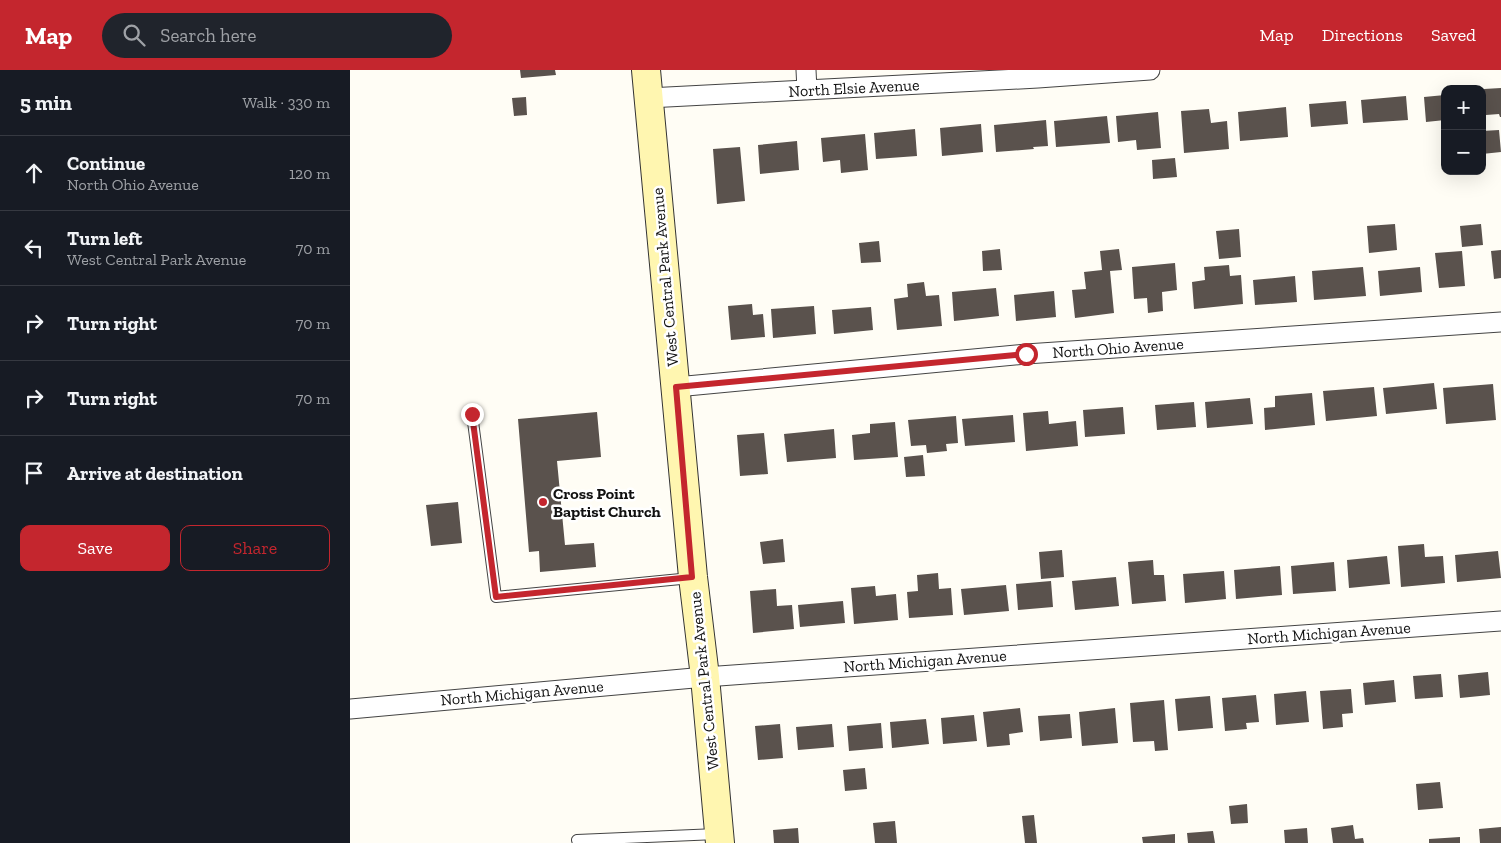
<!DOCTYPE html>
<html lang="en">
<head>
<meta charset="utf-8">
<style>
  :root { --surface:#171b24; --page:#20242c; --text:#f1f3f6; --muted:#9ea1a6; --line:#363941; --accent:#c4262e }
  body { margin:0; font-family:"Zilla Slab",serif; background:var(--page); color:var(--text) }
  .controls { position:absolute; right:15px; top:15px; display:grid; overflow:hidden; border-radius:10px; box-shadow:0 5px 20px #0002 }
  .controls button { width:45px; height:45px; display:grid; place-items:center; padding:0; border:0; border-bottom:1px solid var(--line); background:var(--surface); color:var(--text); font:25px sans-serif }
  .stop { position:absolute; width:15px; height:15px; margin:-11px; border:4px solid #c4262e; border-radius:50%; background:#fff }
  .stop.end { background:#c4262e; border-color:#fff; box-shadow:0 1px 5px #0008 }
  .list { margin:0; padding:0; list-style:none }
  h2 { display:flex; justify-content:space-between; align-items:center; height:65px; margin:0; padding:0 20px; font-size:21px }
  h2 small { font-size:16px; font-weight:400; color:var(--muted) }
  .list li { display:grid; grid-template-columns:32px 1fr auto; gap:15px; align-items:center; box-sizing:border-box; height:75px; padding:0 20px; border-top:1px solid var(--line) }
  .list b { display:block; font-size:19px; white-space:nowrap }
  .list p { margin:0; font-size:16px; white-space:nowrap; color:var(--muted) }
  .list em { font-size:16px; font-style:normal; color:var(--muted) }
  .actions { display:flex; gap:10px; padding:15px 20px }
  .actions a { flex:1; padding:11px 0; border:1px solid var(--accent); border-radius:10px; text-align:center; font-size:18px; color:var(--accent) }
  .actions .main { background:var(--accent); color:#fff }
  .icon { flex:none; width:28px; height:28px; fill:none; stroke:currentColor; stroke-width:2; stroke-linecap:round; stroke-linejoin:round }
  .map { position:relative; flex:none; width:1151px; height:773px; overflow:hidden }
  header { display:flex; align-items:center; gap:30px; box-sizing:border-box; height:70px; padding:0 25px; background:var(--accent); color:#fff }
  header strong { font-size:24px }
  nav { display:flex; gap:28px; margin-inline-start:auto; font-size:18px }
  .search { width:350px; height:45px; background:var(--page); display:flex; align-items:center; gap:12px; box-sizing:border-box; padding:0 18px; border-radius:28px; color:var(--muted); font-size:19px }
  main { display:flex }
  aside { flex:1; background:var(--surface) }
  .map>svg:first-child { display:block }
  .building { fill:#5a524d }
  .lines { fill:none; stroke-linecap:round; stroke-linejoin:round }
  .lane-casing { stroke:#444; stroke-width:12 }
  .street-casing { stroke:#444; stroke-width:21 }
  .secondary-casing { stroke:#333; stroke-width:30 }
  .lane { stroke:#fff; stroke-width:10 }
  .street { stroke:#fff; stroke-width:19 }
  .secondary { stroke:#fff6b0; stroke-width:28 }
  .route { stroke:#c4262e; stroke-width:6 }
  .poi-dot { fill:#c4262e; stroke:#fff; stroke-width:2 }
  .labels { text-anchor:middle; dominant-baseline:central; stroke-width:5; stroke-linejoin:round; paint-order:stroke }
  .street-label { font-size:16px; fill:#111; stroke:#fff }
  .poi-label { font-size:16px; font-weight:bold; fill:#111; stroke:#fff; text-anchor:start }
</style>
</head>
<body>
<header>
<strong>Map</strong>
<div class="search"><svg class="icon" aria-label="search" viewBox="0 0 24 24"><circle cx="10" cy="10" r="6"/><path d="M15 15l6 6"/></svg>Search here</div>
<nav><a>Map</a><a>Directions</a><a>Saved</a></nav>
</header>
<main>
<aside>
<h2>5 min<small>Walk · 330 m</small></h2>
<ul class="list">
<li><svg class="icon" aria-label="ahead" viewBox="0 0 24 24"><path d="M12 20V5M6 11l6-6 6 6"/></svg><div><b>Continue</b><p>North Ohio Avenue</p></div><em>120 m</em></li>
<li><svg class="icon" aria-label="left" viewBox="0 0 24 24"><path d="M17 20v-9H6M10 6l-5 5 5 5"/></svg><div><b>Turn left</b><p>West Central Park Avenue</p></div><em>70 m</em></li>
<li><svg class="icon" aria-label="right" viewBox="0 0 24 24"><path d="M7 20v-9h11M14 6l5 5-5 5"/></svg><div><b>Turn right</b></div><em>70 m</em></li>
<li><svg class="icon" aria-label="right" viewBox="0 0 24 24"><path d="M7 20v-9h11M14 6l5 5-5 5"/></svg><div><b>Turn right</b></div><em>70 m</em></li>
<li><svg class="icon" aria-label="arrive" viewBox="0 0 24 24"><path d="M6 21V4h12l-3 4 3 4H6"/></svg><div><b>Arrive at destination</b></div></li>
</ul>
<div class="actions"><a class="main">Save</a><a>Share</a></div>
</aside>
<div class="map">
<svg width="1151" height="773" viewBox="0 0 1151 773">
  <rect width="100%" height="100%" fill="#fffdf5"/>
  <!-- building -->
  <path class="building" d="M170 0H205L206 5 171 8Z
    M1151 18V47H1150L1149 44 1136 45 1134 19Z
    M1095 25V50L1076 52 1074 27Z
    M1056 26 1058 50 1013 53 1011 30Z
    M176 27 177 45 164 46 162 28Z
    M996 31 998 54 961 57 959 34Z
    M936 37 938 67 890 71 888 42Z
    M859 39 861 53 877 51 879 79 834 83 831 41Z
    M808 42 811 78 787 80 786 70 768 72 766 46Z
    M757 46 760 73 706 77 704 51Z
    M696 50 698 76 683 77 684 79 646 82 644 55Z
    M631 54 633 82 592 86 590 58Z
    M565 59 567 86 526 89 524 63Z
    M1149 60 1151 82 1132 84V61Z
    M515 64 518 100 491 103 490 90 473 92 471 68Z
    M447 71 449 100 410 104 408 75Z
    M390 77 395 131 367 134 363 79Z
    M825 88 827 107 803 109 802 90Z
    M1045 154 1047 180 1019 183 1017 156Z
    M1131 154 1133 175 1112 177 1110 156Z
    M889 159 891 187 869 189 866 161Z
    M529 171 531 192 511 193 509 173Z
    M650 179 652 200 633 201 632 181Z
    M769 179 772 200 760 201 764 243 725 248 722 220 736 219 734 202 752 200 750 181Z
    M1151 180V208L1144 209 1141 181Z
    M1112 181 1115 216 1089 218 1085 183Z
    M825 193 827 220 812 222 813 241 798 243 797 228 784 229 782 197Z
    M879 195 880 206 891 205 893 234 844 239 842 212 855 210 854 197Z
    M1013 197 1016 226 964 230 962 201Z
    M1070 197 1072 222 1030 226 1028 201Z
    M945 206 947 232 905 235 903 210Z
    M574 212 576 226 589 225 592 256 547 260 544 229 558 227 557 214Z
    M646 218 649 246 604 251 602 222Z
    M704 221 706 247 666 251 664 225Z
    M402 234 403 245 413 244 415 267 381 270 378 236Z
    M464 236 466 264 423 268 421 239Z
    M521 237 523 260 484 264 482 240Z
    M1084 313 1087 339 1036 344 1033 318Z
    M1143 314 1146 350 1096 354 1093 318Z
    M1024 317 1027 346 976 351 973 321Z
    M962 323 965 355 915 360 914 338 925 337V326Z
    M900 328 903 354 857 358 855 332Z
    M844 332 846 357 807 360 805 335Z
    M773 337 775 364 735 367 733 340Z
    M698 341 699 354 726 351 728 376 676 381 673 343Z
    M247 342 251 387 207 391 215 475 244 473 246 497 190 502 189 481 179 482 168 349Z
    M663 345 665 372 615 376 612 349Z
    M606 346 608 373 596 374 597 381 577 383 576 375 561 376 558 350Z
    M545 352 548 387 504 390 502 365 520 363V354Z
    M484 359 486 388 437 392 434 364Z
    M414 363 418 404 390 406 387 365Z
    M573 385 575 406 556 407 554 387Z
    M108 432 112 473 81 476 76 435Z
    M433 469 435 492 413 494 410 472Z
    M1074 474 1075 487 1093 486 1095 513 1051 517 1048 476Z
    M712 480 714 507 691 509 689 482Z
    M1148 481 1151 508 1107 512 1105 485Z
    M1037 486 1040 514 999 518 997 490Z
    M803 490 804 505H814L816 531 782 534 778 492Z
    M984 492 986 521 943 524 941 496Z
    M930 496 932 525 886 529 884 500Z
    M874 501 876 529 835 533 833 504Z
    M588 503 589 519 601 518 603 545 559 548 557 522 568 521 567 505Z
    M766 507 769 536 725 540 722 511Z
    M701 511 703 537 668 540 666 514Z
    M656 515 659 541 614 545 611 519Z
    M525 516 526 526 546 524 548 550 504 554 501 518Z
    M426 519 427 536 442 535 444 559 403 563 400 521Z
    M493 531 495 553 450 557 448 535Z
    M1138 602 1140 625 1110 628 1108 605Z
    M1091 604 1093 627 1065 629 1063 606Z
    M1044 610 1046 632 1015 635 1013 613Z
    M1001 619 1003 643 992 644 993 657 973 659 970 621Z
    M956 621 959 652 926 655 924 624Z
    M906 625 909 652 896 653 897 659 875 661 872 628Z
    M860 626 863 658 828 661 825 629Z
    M814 630 818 680 805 681 804 671 783 672 780 633Z
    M670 638 673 662 659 664 660 675 637 677 633 642Z
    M765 638 768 673 732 676 729 642Z
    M720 644 722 668 690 671 688 646Z
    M624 645 627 671 593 674 591 648Z
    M576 649 579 674 542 678 540 652Z
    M531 653 533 678 499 681 497 656Z
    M430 654 433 688 408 690 405 656Z
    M482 654 484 677 448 680 446 657Z
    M515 698 517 719 495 721 493 700Z
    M1090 712 1093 738 1068 740 1066 714Z
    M897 734 898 753 881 754 879 736Z
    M684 745 687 773H675L672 746Z
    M545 751 547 773H525L523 753Z
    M1003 755 1005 769 1013 768 1014 773H983L981 758Z
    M1151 757V773H1130L1129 759Z
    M448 758 449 773H424L423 760Z
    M957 758 958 773H935L934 760Z
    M863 761 865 773H838L837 763Z
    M825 764V773H793L792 767Z
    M1110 767V773H1079V769Z"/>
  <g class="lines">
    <defs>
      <path id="lane" d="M122 344 146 527 341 508
        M228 773 227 770 367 764"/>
      <path id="street" d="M456 0 457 20
        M298 28 688 8 800 0
        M326 317 676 284 1151 252
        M0 639 355 607 1151 551"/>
      <path id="secondary" d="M296 0 343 507 355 607 370 773"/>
    </defs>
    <!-- lane casing -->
    <use href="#lane" class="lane-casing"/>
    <!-- street casing -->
    <use href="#street" class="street-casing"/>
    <!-- secondary casing -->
    <use href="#secondary" class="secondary-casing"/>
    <!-- lane -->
    <use href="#lane" class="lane"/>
    <!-- street -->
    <use href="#street" class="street"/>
    <!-- secondary -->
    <use href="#secondary" class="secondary"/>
  </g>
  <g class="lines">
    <!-- route -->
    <path class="route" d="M122 344 146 527 342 507 326 317 676 284"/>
  </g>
  <!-- markers -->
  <circle class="poi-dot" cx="193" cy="432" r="5"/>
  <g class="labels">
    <!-- street labels -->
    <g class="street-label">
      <text transform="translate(504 18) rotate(-3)">North Elsie Avenue</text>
      <text transform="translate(315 207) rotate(-95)">West Central Park Avenue</text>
      <text transform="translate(768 278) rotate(-4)">North Ohio Avenue</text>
      <text transform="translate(979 563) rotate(-4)">North Michigan Avenue</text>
      <text transform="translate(575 591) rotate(-4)">North Michigan Avenue</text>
      <text transform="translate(354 611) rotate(-96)">West Central Park Avenue</text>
      <text transform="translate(172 623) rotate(-5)">North Michigan Avenue</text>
    </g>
    <!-- poi labels -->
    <g class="poi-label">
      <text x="203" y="423">Cross Point<tspan x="203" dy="18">Baptist Church</tspan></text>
    </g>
  </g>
</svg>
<div class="controls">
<button>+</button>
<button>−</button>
</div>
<div class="stop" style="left:676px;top:284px"></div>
<div class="stop end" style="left:122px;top:344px"></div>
</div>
</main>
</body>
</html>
